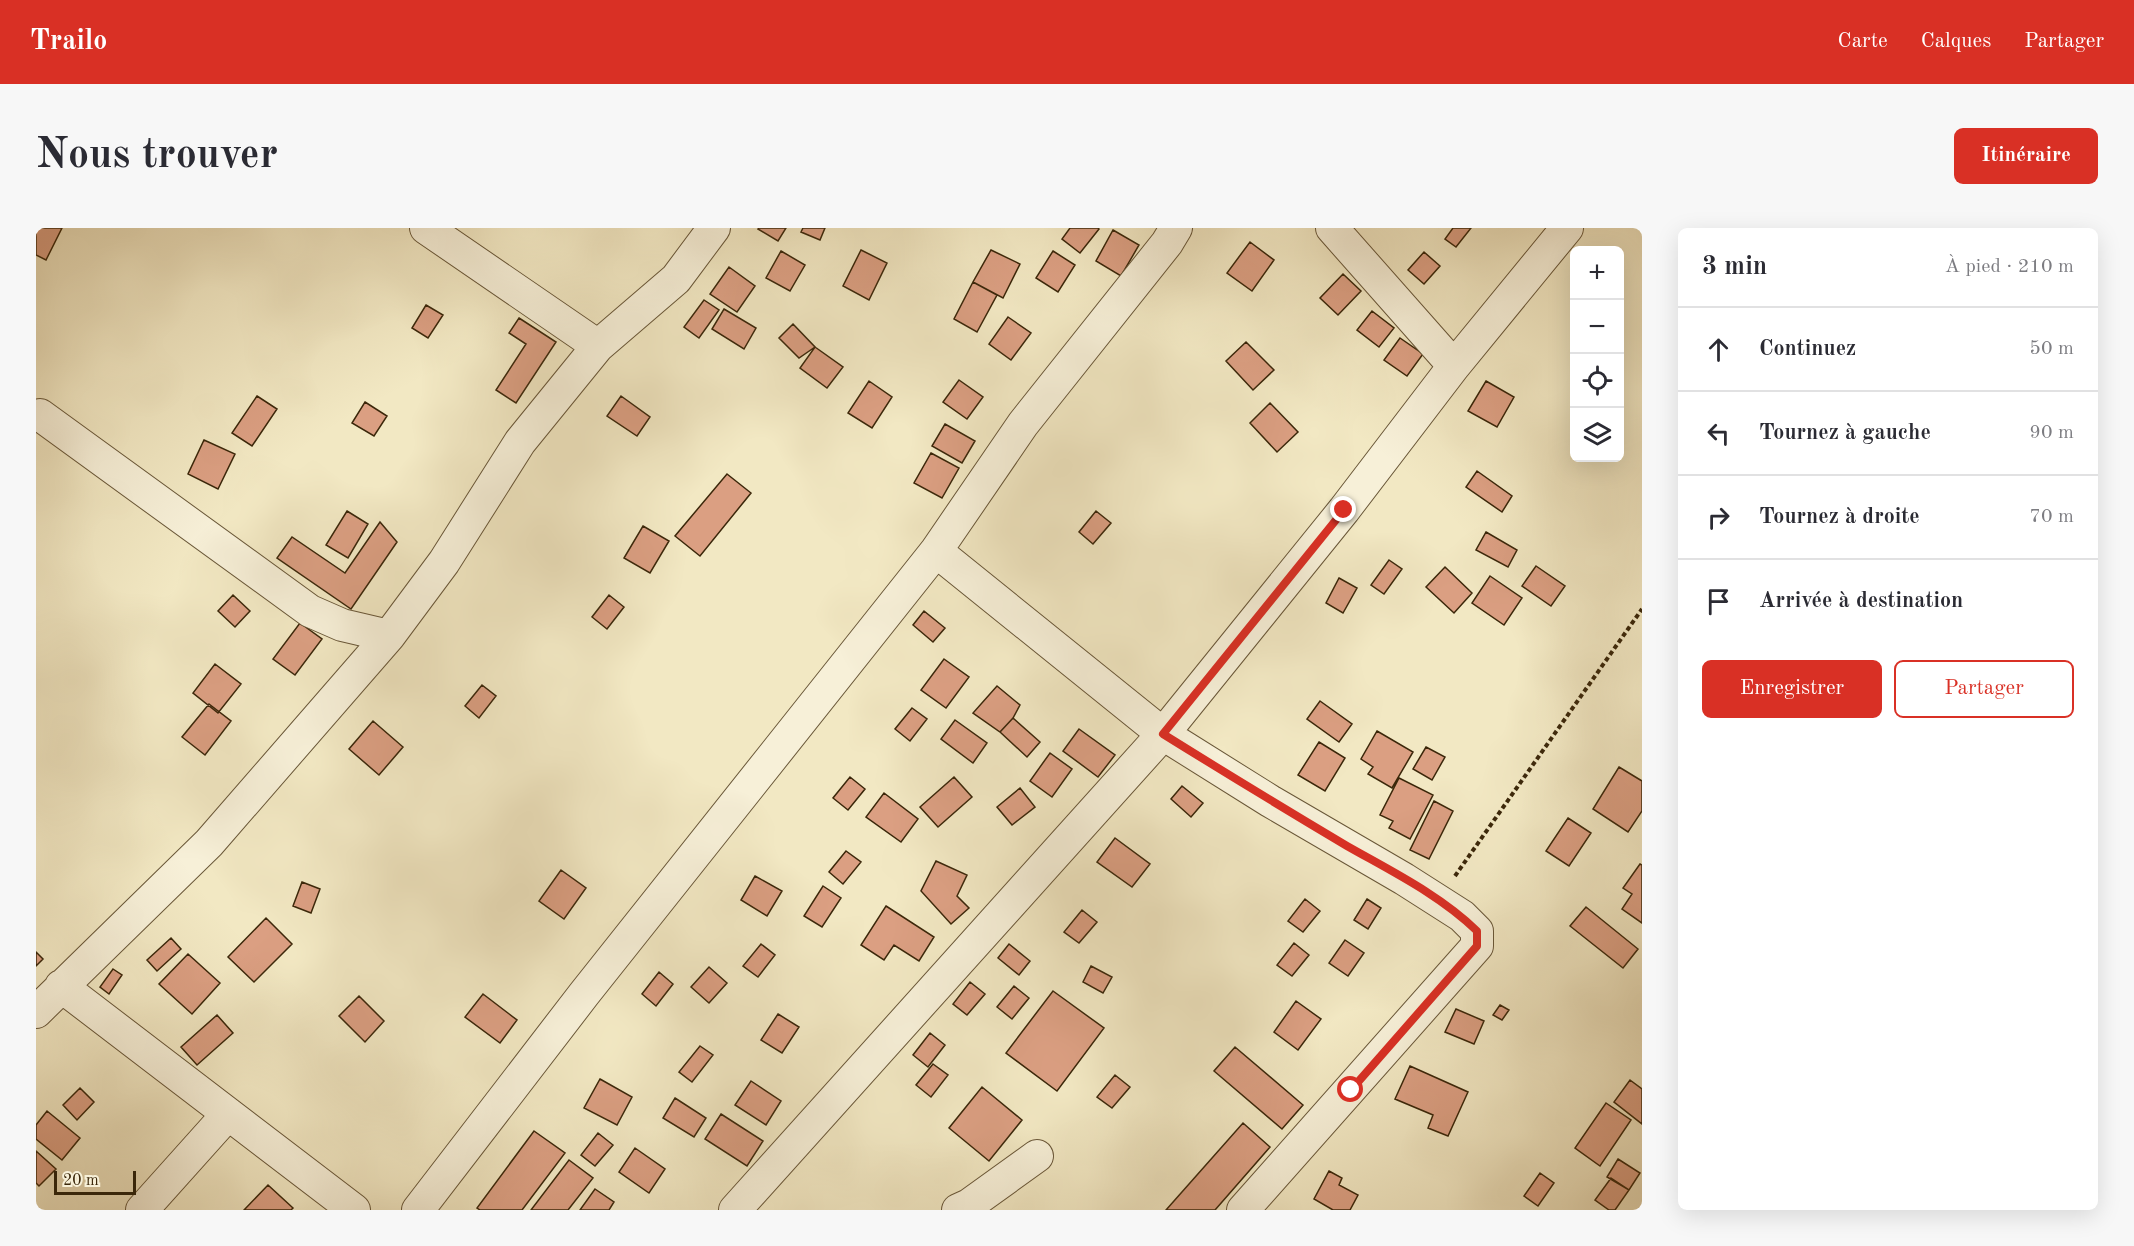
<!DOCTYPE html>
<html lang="fr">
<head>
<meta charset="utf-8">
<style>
  :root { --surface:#fff; --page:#f7f7f7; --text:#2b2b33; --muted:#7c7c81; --line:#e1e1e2; --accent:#d93025 }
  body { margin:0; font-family:"Old Standard TT",serif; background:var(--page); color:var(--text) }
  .controls { position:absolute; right:18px; top:18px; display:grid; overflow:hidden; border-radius:9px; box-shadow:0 6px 24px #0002 }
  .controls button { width:54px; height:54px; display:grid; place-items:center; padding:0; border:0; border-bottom:2px solid var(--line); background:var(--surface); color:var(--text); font:30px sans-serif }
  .scale { position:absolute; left:18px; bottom:15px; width:82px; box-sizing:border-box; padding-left:6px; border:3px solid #3b270a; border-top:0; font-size:16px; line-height:21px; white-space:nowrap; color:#3b270a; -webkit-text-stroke:4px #f7f0d8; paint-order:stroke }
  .stop { position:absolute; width:18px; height:18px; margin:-14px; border:4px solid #d93025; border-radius:50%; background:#fff }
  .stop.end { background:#d93025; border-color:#fff; box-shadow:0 2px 6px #0008 }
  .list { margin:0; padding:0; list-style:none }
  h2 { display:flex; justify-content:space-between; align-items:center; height:78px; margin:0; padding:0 24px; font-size:26px }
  h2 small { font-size:20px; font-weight:400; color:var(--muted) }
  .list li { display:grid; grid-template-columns:39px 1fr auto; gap:18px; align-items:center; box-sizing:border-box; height:84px; padding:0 24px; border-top:2px solid var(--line) }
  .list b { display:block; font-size:22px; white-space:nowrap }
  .list em { font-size:20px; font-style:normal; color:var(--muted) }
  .actions { display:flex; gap:12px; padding:18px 24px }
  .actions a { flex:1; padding:14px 0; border:2px solid var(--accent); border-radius:9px; text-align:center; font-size:21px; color:var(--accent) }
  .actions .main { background:var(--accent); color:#fff }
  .icon { flex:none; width:33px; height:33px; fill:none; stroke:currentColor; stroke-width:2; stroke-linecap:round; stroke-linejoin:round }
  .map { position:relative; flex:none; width:1606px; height:982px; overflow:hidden; border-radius:9px }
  header { display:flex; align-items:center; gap:36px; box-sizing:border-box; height:84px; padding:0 30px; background:var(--accent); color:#fff }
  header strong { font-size:28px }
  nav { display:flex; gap:33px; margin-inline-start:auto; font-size:21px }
  .intro { display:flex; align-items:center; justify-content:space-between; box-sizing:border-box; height:144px; padding:0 36px }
  h1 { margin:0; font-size:42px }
  .button { padding:15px 27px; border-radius:9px; background:var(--accent); color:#fff; font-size:21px; font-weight:700 }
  main { display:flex; gap:36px; padding:0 36px }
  aside { flex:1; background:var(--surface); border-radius:9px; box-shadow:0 6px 24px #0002 }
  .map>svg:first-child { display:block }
  .building { fill:#db9f82; stroke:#3b270a; stroke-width:1.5 }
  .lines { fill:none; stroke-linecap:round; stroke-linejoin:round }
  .minor-casing { stroke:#695738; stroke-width:34 }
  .path { stroke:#3b270a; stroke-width:4; stroke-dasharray:4.5 3; stroke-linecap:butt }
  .minor { stroke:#f7f0d8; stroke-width:32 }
  .route { stroke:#d93025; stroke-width:8 }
</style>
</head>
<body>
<header>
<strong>Trailo</strong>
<nav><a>Carte</a><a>Calques</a><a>Partager</a></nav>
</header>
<div class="intro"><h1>Nous trouver</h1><a class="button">Itinéraire</a></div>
<main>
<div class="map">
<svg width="1606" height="982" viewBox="0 0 1606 982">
  <rect width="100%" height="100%" fill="#f2e8c3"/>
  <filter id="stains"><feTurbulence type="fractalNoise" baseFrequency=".00333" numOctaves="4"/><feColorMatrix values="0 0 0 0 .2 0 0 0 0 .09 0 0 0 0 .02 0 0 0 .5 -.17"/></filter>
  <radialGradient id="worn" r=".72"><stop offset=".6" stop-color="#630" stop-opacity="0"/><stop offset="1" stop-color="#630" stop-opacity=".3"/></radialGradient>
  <!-- building -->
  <path class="building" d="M0 0H26L10 32 0 27Z
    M723 0H750L742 13 722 1Z
    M767 0H789L784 12 765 4Z
    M1034 0H1062L1063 1 1044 25 1026 11Z
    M1417 0H1435L1420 19 1409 11Z
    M1077 2 1103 17 1085 48 1060 33Z
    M1214 14 1238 32 1216 63 1191 45Z
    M825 22 851 35 833 72 807 58Z
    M955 22 984 36 967 70 937 54Z
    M745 23 769 37 754 63 730 50Z
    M1017 23 1039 37 1022 64 1000 50Z
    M1388 24 1404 38 1388 56 1372 42Z
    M693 39 719 58 701 84 674 66Z
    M1307 46 1325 63 1302 87 1284 70Z
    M937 54 961 67 941 104 918 91Z
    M668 72 683 82 663 110 648 99Z
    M390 77 407 87 392 110 376 100Z
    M688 81 720 100 708 121 676 101Z
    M1336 83 1358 100 1343 119 1321 102Z
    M972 89 995 105 975 132 953 116Z
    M483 90 520 114 480 175 460 162 490 116 473 105Z
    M757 96 779 119 763 130 743 110Z
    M1364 110 1387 126 1371 148 1348 132Z
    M1210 114 1238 142 1217 162 1190 133Z
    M779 119 807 139 791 160 764 140Z
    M923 152 947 169 931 191 907 174Z
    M833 153 856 169 836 200 812 185Z
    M1450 153 1478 169 1461 199 1432 183Z
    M221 168 241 181 216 218 196 205Z
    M585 168 614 189 601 208 571 188Z
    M329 174 351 188 338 208 316 195Z
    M1234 175 1262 204 1241 224 1214 195Z
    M909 196 939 213 926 235 896 218Z
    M168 212 199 226 182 261 152 246Z
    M895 225 923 240 906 270 878 255Z
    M1441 243 1476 268 1466 284 1430 259Z
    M691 246 715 265 664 328 639 308Z
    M311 283 332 296 312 330 290 317Z
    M1060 283 1075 295 1057 316 1043 304Z
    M344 294 361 314 315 381 241 330 256 309 309 345Z
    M607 298 633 313 614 345 588 330Z
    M1450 304 1481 322 1472 339 1440 322Z
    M1353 332 1366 341 1348 366 1335 357Z
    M1500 338 1529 358 1515 378 1486 358Z
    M1409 339 1436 365 1418 385 1390 359Z
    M1454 348 1486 370 1468 397 1436 375Z
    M1303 350 1321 360 1307 385 1290 375Z
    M197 367 214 383 199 399 182 383Z
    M573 367 588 379 571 401 556 389Z
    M888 383 909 400 897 414 877 397Z
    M264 395 286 411 259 447 237 431Z
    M908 431 933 449 910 480 885 462Z
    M179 436 205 456 182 485 157 465Z
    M446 457 460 468 443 490 429 478Z
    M961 458 984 477 977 490 964 504 937 485Z
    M1284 473 1316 496 1303 514 1271 491Z
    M173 476 195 493 169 527 146 509Z
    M876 480 891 491 874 513 859 501Z
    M977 490 1004 514 991 529 964 504Z
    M919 492 951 515 937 535 905 511Z
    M337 493 367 519 343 547 313 521Z
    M1043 501 1079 527 1062 549 1027 523Z
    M1341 503 1377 524 1356 560 1332 546 1337 539 1325 531Z
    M1283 514 1309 530 1289 563 1262 547Z
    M1390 519 1409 529 1396 552 1377 541Z
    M1014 525 1036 541 1016 569 994 553Z
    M1583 539 1606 553V583L1592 604 1557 581Z
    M814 549 829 561 812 582 797 570Z
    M918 549 936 569 902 599 884 579Z
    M1363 550 1397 567 1374 611 1353 600 1357 593 1344 587Z
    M1146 558 1167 575 1155 589 1135 571Z
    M984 560 999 579 976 597 961 579Z
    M848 565 882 591 865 614 830 589Z
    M1398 573 1417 583 1393 631 1374 622Z
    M1532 590 1555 605 1533 638 1510 623Z
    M1079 610 1114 636 1096 659 1061 634Z
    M810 623 825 634 807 656 793 644Z
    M900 633 931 647 921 668 933 680 915 696 885 663Z
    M1604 636 1606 637V695L1586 681 1596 666 1587 660Z
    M525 642 550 660 528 691 503 673Z
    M719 648 746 663 731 688 705 672Z
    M266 654 284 661 275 685 257 678Z
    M787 658 805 670 786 699 768 688Z
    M1269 671 1284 683 1267 704 1252 693Z
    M1331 671 1345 680 1332 701 1318 692Z
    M850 678 898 709 883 733 858 717 848 732 825 717Z
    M1550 679 1602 721 1587 740 1534 698Z
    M1046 682 1061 694 1043 715 1028 704Z
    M230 690 256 716 218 754 192 729Z
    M135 710 145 721 121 743 111 732Z
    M1309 712 1328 725 1312 748 1293 735Z
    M1258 715 1273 727 1256 748 1241 737Z
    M725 716 739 727 722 749 707 738Z
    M973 716 994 733 983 747 962 730Z
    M0 724 7 731 0 738Z
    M152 726 184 755 156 786 123 756Z
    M1055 738 1076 749 1067 765 1047 754Z
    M673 739 691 755 673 775 655 759Z
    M77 741 86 747 73 766 64 759Z
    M623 744 637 756 620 778 606 766Z
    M934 754 949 766 931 787 917 776Z
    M978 758 993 770 976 791 961 779Z
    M1017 763 1068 800 1021 863 970 825Z
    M447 766 481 792 464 815 429 789Z
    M323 768 348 793 329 814 303 788Z
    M1260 773 1285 791 1262 822 1238 804Z
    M1464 777 1473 782 1466 792 1457 787Z
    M1420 781 1448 793 1438 816 1409 804Z
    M742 786 763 799 746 825 725 812Z
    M181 787 197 805 161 837 145 819Z
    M894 805 909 817 892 839 877 827Z
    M664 818 677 827 656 854 643 844Z
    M1199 819 1267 877 1246 901 1178 843Z
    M897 836 912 847 895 869 880 857Z
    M1374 838 1432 864 1412 908 1392 900 1397 887 1359 871Z
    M1079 847 1094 859 1076 880 1061 869Z
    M564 851 596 869 581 897 548 880Z
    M1594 852 1606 861V896L1578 874Z
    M715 853 745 873 730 897 699 877Z
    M946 859 986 892 953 933 913 900Z
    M44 860 58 874 41 892 27 877Z
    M639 870 670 890 658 909 627 890Z
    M1570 875 1595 892 1564 938 1539 920Z
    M11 883 44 910 26 932 0 911V897Z
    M685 886 727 913 711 938 669 911Z
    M1207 895 1234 919 1179 982H1130Z
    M498 903 529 925 486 982H444L441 980Z
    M562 905 577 917 559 938 545 927Z
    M599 920 629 941 613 965 583 944Z
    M0 923 20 941 3 958 0 955Z
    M1582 931 1604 945 1593 962 1571 949Z
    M533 932 557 950 532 982H495Z
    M1293 943 1306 950 1303 957 1322 967 1314 982H1297L1278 971Z
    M1504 945 1518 955 1502 978 1488 968Z
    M1575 950 1593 962 1579 982H1573L1559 972Z
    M232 957 257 980 255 982H208Z
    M559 961 578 974 573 982H544Z"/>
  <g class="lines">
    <defs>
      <path id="minor" d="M390 0 562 118
        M1140 0 1131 15 987 196 900 323 1127 506 1234 573 1368 651 1426 688 1441 703V718L1207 982
        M1296 0 1418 138
        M4 187 274 383 306 397 353 408
        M25 758 318 982
        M0 784 173 615 353 408 408 334 484 214 562 118 640 51 678 0
        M106 982 192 886
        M382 982 548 766 900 323
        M699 982 1127 506 1308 282 1418 138 1531 0
        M922 982 933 977 1001 928"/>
    </defs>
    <!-- minor casing -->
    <use href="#minor" class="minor-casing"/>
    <!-- path -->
    <path class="path" d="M1419 648 1606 381"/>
    <!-- minor -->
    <use href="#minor" class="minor"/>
  </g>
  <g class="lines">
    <!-- route -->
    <path class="route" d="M1308 282 1127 506C1188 544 1249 581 1311 618 1355 643 1404 667 1441 703V718L1315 862"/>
  </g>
  <rect width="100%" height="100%" filter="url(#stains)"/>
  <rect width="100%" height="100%" fill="url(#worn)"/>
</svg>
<div class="controls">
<button>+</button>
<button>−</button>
<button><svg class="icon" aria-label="locate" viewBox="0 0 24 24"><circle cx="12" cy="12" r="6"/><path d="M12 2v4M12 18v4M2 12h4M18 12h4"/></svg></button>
<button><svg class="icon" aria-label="layers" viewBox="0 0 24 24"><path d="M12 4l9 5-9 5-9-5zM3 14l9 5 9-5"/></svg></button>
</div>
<div class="scale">20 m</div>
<div class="stop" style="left:1315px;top:862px"></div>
<div class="stop end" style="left:1308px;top:282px"></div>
</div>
<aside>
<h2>3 min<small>À pied · 210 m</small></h2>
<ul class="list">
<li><svg class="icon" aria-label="ahead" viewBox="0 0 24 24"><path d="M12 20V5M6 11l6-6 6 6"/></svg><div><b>Continuez</b></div><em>50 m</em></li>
<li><svg class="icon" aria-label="left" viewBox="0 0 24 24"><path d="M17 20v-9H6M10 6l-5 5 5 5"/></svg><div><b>Tournez à gauche</b></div><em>90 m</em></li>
<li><svg class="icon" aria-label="right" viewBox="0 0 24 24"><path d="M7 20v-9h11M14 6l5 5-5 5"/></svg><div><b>Tournez à droite</b></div><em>70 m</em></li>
<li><svg class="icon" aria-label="arrive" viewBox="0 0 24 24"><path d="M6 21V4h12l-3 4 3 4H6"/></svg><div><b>Arrivée à destination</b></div></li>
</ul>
<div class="actions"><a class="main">Enregistrer</a><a>Partager</a></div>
</aside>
</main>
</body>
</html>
